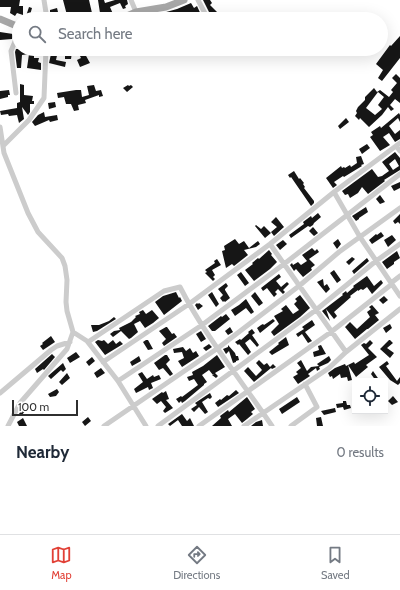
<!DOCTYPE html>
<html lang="en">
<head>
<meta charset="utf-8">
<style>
  :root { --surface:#fff; --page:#f2f2f3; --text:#1f2937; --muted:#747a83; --line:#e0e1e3; --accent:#e14036 }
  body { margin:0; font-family:Cabin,sans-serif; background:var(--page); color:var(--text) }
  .controls { position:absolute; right:12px; bottom:12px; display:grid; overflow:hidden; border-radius:0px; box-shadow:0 4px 16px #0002 }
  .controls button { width:36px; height:36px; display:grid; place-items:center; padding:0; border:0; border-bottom:1px solid var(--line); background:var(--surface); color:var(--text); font:20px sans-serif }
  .scale { position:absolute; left:12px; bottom:10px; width:66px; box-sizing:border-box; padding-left:4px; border:2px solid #2f2f2f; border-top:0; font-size:11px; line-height:14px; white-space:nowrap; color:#2f2f2f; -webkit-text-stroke:3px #fff; paint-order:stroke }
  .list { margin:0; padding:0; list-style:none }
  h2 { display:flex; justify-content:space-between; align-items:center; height:52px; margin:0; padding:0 16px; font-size:17px }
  h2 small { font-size:13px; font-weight:400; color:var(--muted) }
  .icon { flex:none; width:22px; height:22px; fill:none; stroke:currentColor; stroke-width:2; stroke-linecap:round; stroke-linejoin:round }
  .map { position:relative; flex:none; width:400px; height:426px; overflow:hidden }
  .search { position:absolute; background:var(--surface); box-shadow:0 4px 16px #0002; left:12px; right:12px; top:12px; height:44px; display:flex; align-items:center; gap:10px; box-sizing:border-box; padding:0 14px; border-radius:22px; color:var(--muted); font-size:15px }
  .sheet { height:108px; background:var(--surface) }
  nav { display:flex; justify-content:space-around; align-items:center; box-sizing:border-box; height:56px; border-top:1px solid var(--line); background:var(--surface); font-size:11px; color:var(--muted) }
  nav a { display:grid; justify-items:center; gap:2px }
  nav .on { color:var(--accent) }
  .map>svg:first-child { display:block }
  .building { fill:#161616; fill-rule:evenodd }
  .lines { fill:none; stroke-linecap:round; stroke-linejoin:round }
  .minor { stroke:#ccc; stroke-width:5 }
  .major { stroke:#a7a7a7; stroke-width:7 }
</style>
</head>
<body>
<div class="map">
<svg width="400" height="426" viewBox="0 0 400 426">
  <rect width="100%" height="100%" fill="#fff"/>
  <!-- building -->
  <path class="building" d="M0 0H20L19 6H23V15L17 13 15 16 10 13 11 7H0Z
    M63 0H89L92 13 94 14 100 13 98 0H104L105 3 115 0H127L128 4 125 6 126 8 123 9 120 3 110 7 113 14 106 17 105 16 96 19H68Z
    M203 0H210L212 3 210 5 218 13 212 18Z
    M191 3 194 8 197 6 203 19H161L159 14 177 9Z
    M29 7 32 8 30 15 43 17V19H27V17L26 16Z
    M57 8 59 16 52 18V15H50V10Z
    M0 32 13 34 12 39 0 40Z
    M400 36V58L382 81 378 78 383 70 376 64 390 45 391 46Z
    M16 49H34V58H39L38 62 41 63V70L27 68 29 54 22 55 21 68H17L15 52Z
    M50 49 58 51 56 60 66 62 65 67 49 63 51 54Z
    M65 52H72L71 59H65Z
    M85 54 90 63 80 67 77 60 81 58 80 56Z
    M396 74 400 78V103L395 99 390 105 394 109 391 111 388 107 382 115 369 127 360 118 359 120 355 116 357 113 356 111 358 107 365 100V97L374 88 377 92 380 90 389 97 393 92 391 90 397 83 392 78ZM378 92 384 97 378 105 382 109 375 115 366 108Z
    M20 84 24 85V95L33 96 32 101H34V104H30V112L28 115 22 107 24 119 19 123 17 115 9 116 8 114 1 115 0 111 17 108V103L20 102Z
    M94 85 96 91 101 90 103 96 99 97V95L85 100 86 103 78 105 79 110 74 111 71 104H66L64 97 58 98 57 93 76 90H81L82 97 89 95 87 86Z
    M128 85 129 86 131 85 133 87 127 92 123 88Z
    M9 90 10 95H8V97L0 99V91Z
    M55 102 56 107 49 109 48 103Z
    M44 112 45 117 57 115 58 120 50 122 49 120 35 126 32 122 38 115Z
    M399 113 400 115V122L398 118 389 126 395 134 400 130V139L395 142 389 133 383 137 390 145 380 151 370 137 373 135 371 132 380 126 381 128Z
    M346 118 349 122 340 129 338 126Z
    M367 144 370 148 362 154 359 149Z
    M395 152 400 158V170L384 180 385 181 368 194 362 187 358 193 350 198 348 194 345 195 342 191 372 169 378 177 382 176 389 171 382 162ZM395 159 399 166 393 170 389 164Z
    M361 156 364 164 361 165 362 166 344 177 343 176 334 182 337 185 333 188 326 178 341 166 342 168 344 167 345 168 350 165 351 167 357 163 356 157Z
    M294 171 299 179 300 178 304 183 303 184 305 187 304 188 314 201V203L311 206 291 177 290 178 288 175Z
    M400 182V188L394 191 391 186Z
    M380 195 385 202 380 204 376 199Z
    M366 207 368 212 359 218V219L356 221 352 216Z
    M318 213 321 217 314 223 313 225 310 227 308 226 291 238 289 235 304 224 303 222 311 216 312 218Z
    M400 214V224L398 222 395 224 393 221Z
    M276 217 284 227 274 236 271 232 277 227 271 222Z
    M256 225 261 229 264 226 271 233 265 238 255 226Z
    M313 227 318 233 314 236 309 231Z
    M381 232 384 236 372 244 369 240 376 234 377 235Z
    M392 235 396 240 388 247 384 240Z
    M235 239 239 244 244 241 249 248 258 241 260 244 256 247 244 250 248 255 234 266 232 264 226 268 222 251 225 250 224 246Z
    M338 239 341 244 337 249 333 243Z
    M283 240 287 244 280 250 276 245Z
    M312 248 315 251 317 249 319 252 309 259 315 265 311 268 312 270 303 277 296 269 294 271 290 265 292 263 293 265 298 262 301 265 307 261 302 255Z
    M269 250 272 254 271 255 277 262 270 269 254 281 245 270 253 264 252 263 258 258 259 259Z
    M397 251 400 258 394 262V264L387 269 382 262Z
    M352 257 355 259 349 265 346 262Z
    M367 258 369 261 354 274 352 271Z
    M217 259 221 265 212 270 215 275 213 277 215 279 213 281 205 273 207 272 205 270 215 263 214 261Z
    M334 270 341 280 337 283 330 273Z
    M241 272 249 283 245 286 237 275Z
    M279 274 281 277 276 281 281 287 287 282 289 284 283 290 285 292 283 294 278 289 275 292 277 294 274 297 267 288 263 291 261 288Z
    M367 276 374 286 381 280 383 283 372 294 367 287 363 290 361 289 358 291V290L350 296 351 297 334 312 337 316 334 319 326 309 330 321 322 311 343 295 342 294 346 291 347 293 354 287 353 286Z
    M323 279 324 286 327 284 330 289 326 293 317 282Z
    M226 283 228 286 225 289V290L230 298 225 302 224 301 223 302 220 298 223 295 218 289Z
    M176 292 179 298 180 297 182 301 164 315 155 302 163 296Z
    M212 292 219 304 216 307 208 295Z
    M255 292 263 303 259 306 251 296Z
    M300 295 310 308 300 317 274 336 271 332 279 324 274 316 283 311 281 309 286 305 293 314 299 310 294 304 297 301 295 299Z
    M384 296 388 300 383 304 379 300Z
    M246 299 254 312 251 314 246 308 235 316 231 310 239 305Z
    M197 303 198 304 199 303 203 306 198 310 195 305Z
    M372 305 379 313 375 315 379 320 368 329H367L355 339 345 327 350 322 357 329 370 317 367 312 371 309 369 307Z
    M143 310 146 314 152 310 159 318 153 323 145 328 140 321 134 324 138 332 131 338 129 339 121 331 113 337 110 334 114 331 120 330 119 328 131 322 136 317 135 316 140 314 139 312Z
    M226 314 230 319 215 331H212L208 326 221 316 222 317Z
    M114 317 116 319 97 331 93 332 91 325H99L109 321Z
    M273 319 275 321 260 333 257 328 261 325 263 324 264 325Z
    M312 320 315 325 305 332 312 341 308 343 302 334 298 337 296 334 304 329 302 327Z
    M390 324 392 328 386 333 383 328Z
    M166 327H167L172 334 174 333 177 337 164 346 162 343 166 339 159 331Z
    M230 327 233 332 228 335 225 331Z
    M252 329 255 333 252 335 259 345 257 347 250 339 245 343 251 352 248 355 239 344 238 345 235 342 240 339 241 340 249 333 248 332Z
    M201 331 206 339 201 342 196 334Z
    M51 336 55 342 43 350 40 346 43 344 42 343Z
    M286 337 289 345 272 355 269 352 279 344 278 343Z
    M98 340 102 341 104 340 108 344 113 340 116 344 120 341 123 344 105 355 95 342Z
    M146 340H148L153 349 148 350 143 342Z
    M370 340 373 343 368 348 377 357 366 365 368 367 356 377 348 365 352 380 348 381 347 377 341 378 340 374 333 379 332 376 330 377 328 373 335 368 345 364 346 366 354 362 355 364 369 355 361 345 364 343 366 344Z
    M389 340H390L393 343 387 348 394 353 390 358 380 349Z
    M209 344 212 347 206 351 203 348Z
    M228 345 235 353 236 356H238L239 360 236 361V362L233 363 229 351 226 354 223 349 228 347Z
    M321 345 326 354 314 357 313 352 319 350 318 346Z
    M183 347 186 351 190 348 193 353 196 351 199 356 182 367 178 361 184 358 182 352 174 353 173 349Z
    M76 352 80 357 70 363 67 358Z
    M52 354 55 357 44 370 43 369 37 373 35 369Z
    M165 355H167L170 360 166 364 173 374 170 376 163 368 159 370 154 363Z
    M217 355 225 367 215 373 218 376 216 378 212 375 214 374 213 375 209 370 202 375 207 382 204 384V385L185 401 182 403 181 401 179 403 176 399 181 396 182 397 198 385 194 379 189 381 187 377 193 375 192 372 203 366Z
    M139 356 141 361 132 366 130 362Z
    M329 356 331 360 328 363 319 367 320 369 317 371 316 368 308 374 310 376 298 384 293 377 298 374 296 372 301 368 297 363 301 360 307 371 311 367 319 366 317 364Z
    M92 357 95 361 89 366 86 362Z
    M259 360 264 365 267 363 270 367 273 364 276 367 272 369 271 368 254 382 244 371 248 367 256 376 262 370 256 363Z
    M387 361 389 364 386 366 397 381 400 377V383L398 385 390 380 379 367Z
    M63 363 66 369 63 372 61 370 51 379 48 376Z
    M101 368 105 373 97 378 94 373Z
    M373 371 380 381H376L371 374Z
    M142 372 147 379 153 375 154 377 159 375 161 379 151 383 153 388 149 390 148 387 136 393 134 389 143 382 138 374Z
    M67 373 70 378 62 385 59 382Z
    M57 389 59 392 56 396 50 397 48 394Z
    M236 390 239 393 218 407 215 403 220 399 221 400 227 395 229 396Z
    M166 391 169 399 166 400 173 408 165 413 163 411 166 407 161 401 157 404 152 399 162 392 163 393Z
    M210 393 212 397 210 399 208 398 202 402 208 412 205 414 199 407 194 412 191 409 197 405 195 403Z
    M393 396 398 402 392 405 388 401Z
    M247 397 255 409 251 412 253 414 247 419 242 423 235 414 228 419 232 426H212L221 418 220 416 228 410 229 412Z
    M297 397 300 402 282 414 279 409Z
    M343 401H346L347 405H350L351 408 344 410 343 407 337 408 336 404 343 403Z
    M23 407 26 410 21 416 19 414Z
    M335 408 336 412 324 415 321 411Z
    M182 414 187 421 190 418 194 426H182L178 420 170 426 168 424Z
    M88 417 91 421 85 426 82 422Z
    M321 417 323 426H317L316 418Z
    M23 418 27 426H19L17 422Z
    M262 420 263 426H251L256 422Z"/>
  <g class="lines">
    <!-- minor -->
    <path class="minor" d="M44 0 47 19
      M131 0 136 12
      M198 0 208 19
      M16 93 11 51 19 32
      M0 127 4 153 28 213 38 232 62 258 65 266 67 280 66 302 67 311 73 332 87 341 118 381 146 426
      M3 146 29 120 44 98 46 49
      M396 146 400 151
      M334 192 360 237 400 296
      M270 244 346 352
      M391 283 400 276
      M88 342 164 291 180 287C205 336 241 380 272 426
      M103 362 189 304 270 244 334 192 400 143
      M118 381 202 325 284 264 400 174
      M0 393 51 350 57 346 70 342
      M8 426 20 403 67 349 73 332
      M104 426 218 348 299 286 339 252 400 208
      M158 426 316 310 376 261 400 244
      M199 426 331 332 392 284
      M244 426 329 368 346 352 400 309
      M291 426 317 407 305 384"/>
    <!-- major -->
    <path class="major" d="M0 19 19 27
      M120 19 136 12 166 7 184 0"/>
  </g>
</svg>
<div class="controls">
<button><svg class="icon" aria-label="locate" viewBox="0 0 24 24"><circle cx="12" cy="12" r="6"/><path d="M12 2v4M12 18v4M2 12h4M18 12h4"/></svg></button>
</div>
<div class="scale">100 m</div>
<div class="search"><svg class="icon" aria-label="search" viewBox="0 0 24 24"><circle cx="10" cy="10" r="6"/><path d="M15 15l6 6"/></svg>Search here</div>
</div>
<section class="sheet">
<h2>Nearby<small>0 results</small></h2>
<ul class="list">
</ul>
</section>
<nav>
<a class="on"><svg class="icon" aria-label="map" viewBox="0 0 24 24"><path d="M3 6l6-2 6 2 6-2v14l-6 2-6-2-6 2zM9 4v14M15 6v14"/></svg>Map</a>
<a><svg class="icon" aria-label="directions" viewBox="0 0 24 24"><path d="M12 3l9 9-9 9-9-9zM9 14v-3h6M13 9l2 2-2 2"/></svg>Directions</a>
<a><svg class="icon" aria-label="saved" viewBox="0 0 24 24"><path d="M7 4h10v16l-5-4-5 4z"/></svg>Saved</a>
</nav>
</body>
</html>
